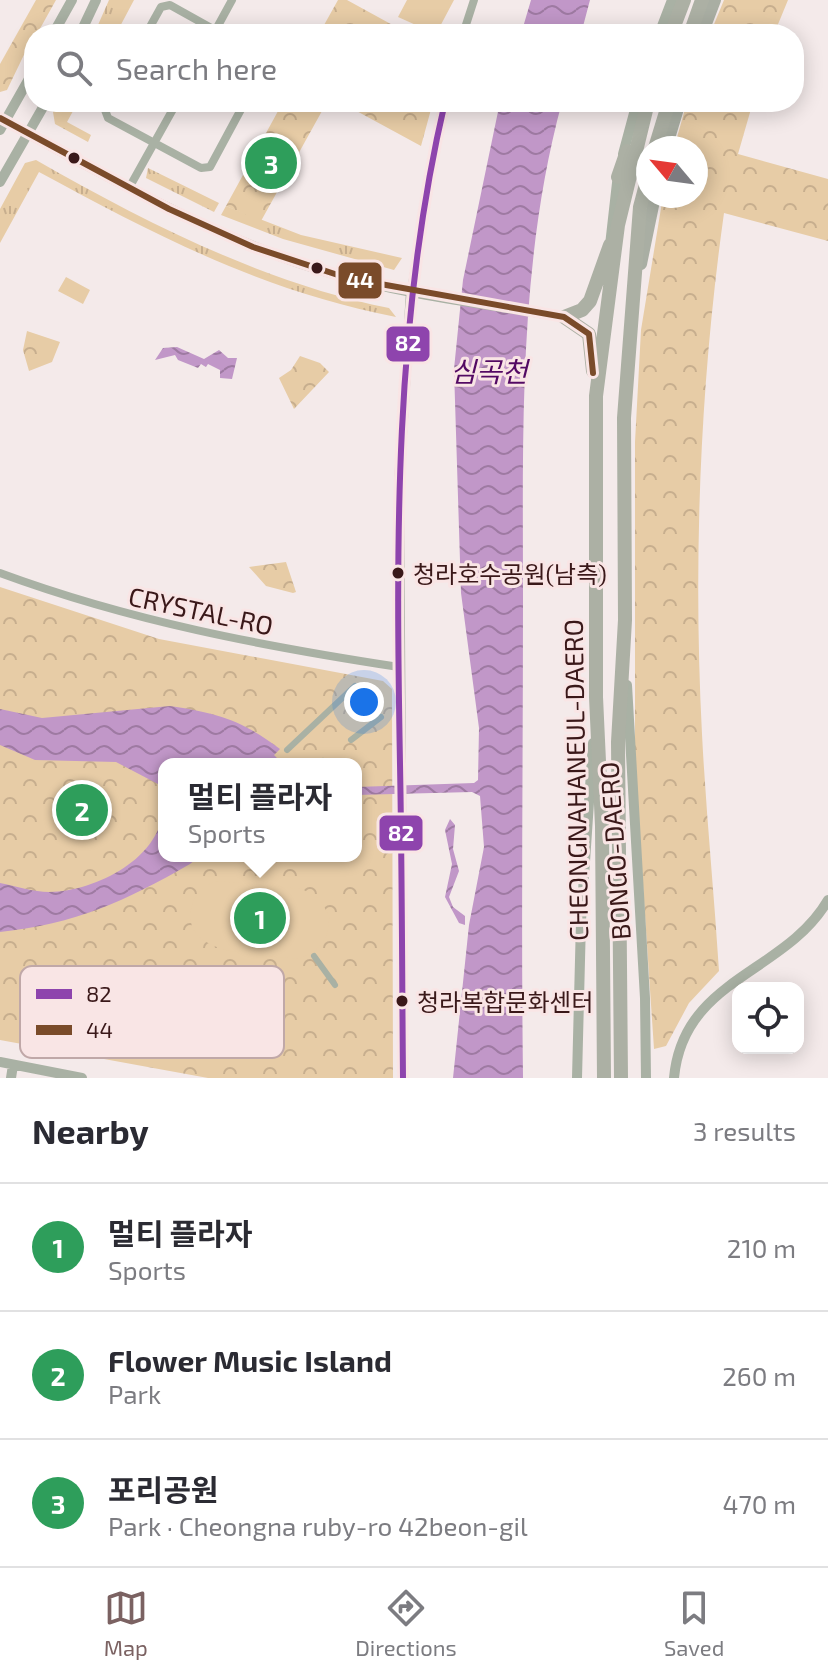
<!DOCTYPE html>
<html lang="en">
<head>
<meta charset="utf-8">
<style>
  :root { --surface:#fff; --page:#f7f7f7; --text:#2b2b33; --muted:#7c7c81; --line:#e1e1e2; --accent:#7b6262 }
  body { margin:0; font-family:"Exo 2","Noto Sans KR",sans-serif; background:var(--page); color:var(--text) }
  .controls { position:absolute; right:24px; bottom:24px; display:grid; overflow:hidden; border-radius:16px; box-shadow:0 4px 20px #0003 }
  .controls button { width:72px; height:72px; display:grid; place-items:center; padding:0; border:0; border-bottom:2px solid var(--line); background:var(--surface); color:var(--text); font:40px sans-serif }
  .compass { position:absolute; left:636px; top:136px; width:72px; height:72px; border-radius:50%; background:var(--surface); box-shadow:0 4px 20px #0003; rotate:299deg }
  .you { position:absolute; left:364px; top:702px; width:28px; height:28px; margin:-20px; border:6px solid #fff; border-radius:50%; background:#1a73e8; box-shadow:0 0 0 12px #1a73e833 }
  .badge { display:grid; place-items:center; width:52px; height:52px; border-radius:50%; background:var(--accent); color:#fff; font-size:26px; font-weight:700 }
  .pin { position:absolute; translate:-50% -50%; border:4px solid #fff; box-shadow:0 2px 8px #0006 }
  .popup { position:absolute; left:158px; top:758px; width:204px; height:104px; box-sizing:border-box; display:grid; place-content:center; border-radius:16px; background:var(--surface); filter:drop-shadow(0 2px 6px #0005); font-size:26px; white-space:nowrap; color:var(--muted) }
  .popup b { font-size:30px; color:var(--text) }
  .popup::after { content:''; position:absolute; left:50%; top:100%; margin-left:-16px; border:16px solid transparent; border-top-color:var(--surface) }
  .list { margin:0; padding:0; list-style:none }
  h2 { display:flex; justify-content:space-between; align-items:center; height:104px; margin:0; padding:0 32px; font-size:34px }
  h2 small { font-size:26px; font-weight:400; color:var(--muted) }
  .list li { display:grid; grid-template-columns:52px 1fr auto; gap:24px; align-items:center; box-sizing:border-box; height:128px; padding:0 32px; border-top:2px solid var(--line) }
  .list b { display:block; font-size:30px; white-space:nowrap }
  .list p { margin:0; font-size:26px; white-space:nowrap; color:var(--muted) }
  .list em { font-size:26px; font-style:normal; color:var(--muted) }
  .icon { flex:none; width:44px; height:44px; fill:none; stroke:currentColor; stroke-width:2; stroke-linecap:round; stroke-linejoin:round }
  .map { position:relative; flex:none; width:828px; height:1078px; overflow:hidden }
  .search { position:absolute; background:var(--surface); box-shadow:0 4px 20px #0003; left:24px; right:24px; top:24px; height:88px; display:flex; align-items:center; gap:20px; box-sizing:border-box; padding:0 28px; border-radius:32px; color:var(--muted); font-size:30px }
  .sheet { height:488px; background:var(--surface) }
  nav { display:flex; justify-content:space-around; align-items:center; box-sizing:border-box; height:112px; border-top:2px solid var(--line); background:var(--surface); font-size:22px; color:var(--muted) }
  nav a { display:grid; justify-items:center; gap:4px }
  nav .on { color:var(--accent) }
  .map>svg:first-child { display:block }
  .grass { fill:url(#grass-tufts) }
  .park { fill:url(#park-crowns); fill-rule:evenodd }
  .garden { fill:#e7cca6 }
  .water { fill:url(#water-waves) }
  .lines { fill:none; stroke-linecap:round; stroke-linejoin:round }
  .pedestrian { stroke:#a9b1a4; stroke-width:6 }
  .minor { stroke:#a9b1a4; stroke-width:8 }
  .tertiary { stroke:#a9b1a4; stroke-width:10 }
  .secondary { stroke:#a9aea3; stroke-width:12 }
  .trunk { stroke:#acb0a4; stroke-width:14 }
  .bus-1-casing { stroke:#f9e5e5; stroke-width:12 }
  .bus-2-casing { stroke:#f9e5e5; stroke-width:12 }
  .bus-1 { stroke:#8e44ad; stroke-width:6 }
  .bus-2 { stroke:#7a4b2a; stroke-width:6 }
  .bus-dot { fill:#3a1819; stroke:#f9e5e5; stroke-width:3 }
  .labels { text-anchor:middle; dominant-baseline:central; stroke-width:6; stroke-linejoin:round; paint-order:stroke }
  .bus-label { font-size:24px; fill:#3a1819; stroke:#f9e5e5; text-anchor:start }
  .street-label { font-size:26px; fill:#3a1819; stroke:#f9e5e5 }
  .water-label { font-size:28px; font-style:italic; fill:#530963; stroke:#f9e5e5 }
  .key { fill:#f9e5e5; stroke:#c0a8a8; stroke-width:2 }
  .key-label { font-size:22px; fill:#3a1819 }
  .line-badge { stroke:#f9e5e5; stroke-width:3 }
  .badge-label { font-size:22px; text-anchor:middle; font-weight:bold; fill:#fff }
</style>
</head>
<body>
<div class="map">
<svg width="828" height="1078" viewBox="0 0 828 1078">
  <defs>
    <pattern id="grass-tufts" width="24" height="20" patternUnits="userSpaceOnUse" patternTransform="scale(2)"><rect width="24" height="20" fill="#e7cca6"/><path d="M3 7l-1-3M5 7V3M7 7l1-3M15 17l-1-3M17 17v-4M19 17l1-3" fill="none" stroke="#c7ae8e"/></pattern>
    <pattern id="park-crowns" width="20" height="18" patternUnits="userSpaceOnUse" patternTransform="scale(2)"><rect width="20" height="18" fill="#e7cca6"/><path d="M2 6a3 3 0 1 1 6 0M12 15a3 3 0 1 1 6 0" fill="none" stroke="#c7ae8e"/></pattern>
    <pattern id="water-waves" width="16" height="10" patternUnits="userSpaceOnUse" patternTransform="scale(2)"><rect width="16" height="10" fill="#c197c8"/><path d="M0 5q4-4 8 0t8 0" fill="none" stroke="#9e7aa2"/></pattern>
  </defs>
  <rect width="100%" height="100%" fill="#f4eaea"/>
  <!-- grass -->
  <path class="grass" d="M109 0H134L116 34H94Z
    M58 102H78L67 122 91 135 88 142 55 124 53 112Z
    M36 160C146 223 265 283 389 308L396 317C261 290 159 237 39 172L0 243V209L25 163Z
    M148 168 219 203 214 212 146 178Z
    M226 206 301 235 402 258 394 270 283 239 221 215Z"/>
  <!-- park -->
  <path class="park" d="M36 0H56L37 34H34L7 90 0 92V64Z
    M338 0H347L409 34H319Z
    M724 0H788L774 34H710Z
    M283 102H327L261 221 226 206Z
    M340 102H433L421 146Z
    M687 102H753L738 154 828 179V241L724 213C700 384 693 561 702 734 706 813 714 892 719 971L689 1003 666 1046 654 1049 635 766V442L641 330 663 196H696V148H674Z
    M27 331 60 342 52 362 29 371 23 350Z
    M300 356 320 363 329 372 294 409 279 378 291 370Z
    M286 562 296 592 293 593 266 586 249 567Z
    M0 587 159 639 383 681 392 689 393 1078H208L0 1040ZM164 764H356V856H164Z"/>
  <!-- garden -->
  <path class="garden" d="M407 0H454L436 34 398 17Z
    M268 150 286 160 274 181 257 171Z
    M66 277 90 290 83 304 58 291Z
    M318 856H340V884H318Z
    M218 881 302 889 320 899 329 916C330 939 320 951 298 959 267 955 177 958 192 905 196 892 205 884 218 881Z"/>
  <!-- water -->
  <path class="water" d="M531 0H590L581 34H521Z
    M500 102H562C518 264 523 434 523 600 523 760 521 919 523 1078H453L469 925 484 847 480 796 472 792 356 795V787L474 783 478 780 479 728 461 593 454 369 463 280Z
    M177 347 204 359 219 350 228 358H237L232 379 220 378V370L208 364 206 367 201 364 198 368 178 360 175 355 155 360 163 348Z
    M170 706C217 713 242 720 280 749L274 755 283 764H164V801L158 784 116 762 35 760 0 745V709L42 718Z
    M164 805V856H200L190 864C126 901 75 924 0 932V883C16 886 34 892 49 892 97 891 162 858 164 805Z
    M450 819 455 825 453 849 459 871 449 897 453 907 465 916V925L459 923 445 897 452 864 445 830Z"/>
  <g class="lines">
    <!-- pedestrian -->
    <path class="pedestrian" d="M351 740 381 717
      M287 750 355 686
      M320 764 323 761
      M314 956 335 985"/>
    <!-- minor -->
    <path class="minor" d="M214 33 232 0
      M146 34 161 7 170 5 222 34
      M463 34 474 0
      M109 102 105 110 108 118 201 168 210 167 245 102
      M129 188 177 102
      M411 291 432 158 445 102
      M0 573C130 621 262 646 399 667"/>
    <!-- tertiary -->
    <path class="tertiary" d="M53 34 72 0
      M80 34 96 0
      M659 34 672 0
      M0 118C107 176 212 238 330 273 406 295 486 304 564 317
      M0 130 34 70
      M623 154 637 102
      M0 182 46 102
      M610 245 618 174
      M627 685 645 998 646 1078
      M0 1062 82 1078
      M11 1078 13 1065
      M403 1078 399 483 411 291
      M577 1078 581 921 593 743
      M674 1078C683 978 785 974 828 900"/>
    <!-- secondary -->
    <path class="secondary" d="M702 34 715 0
      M666 148 680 102
      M641 264 655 196"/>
    <!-- trunk -->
    <path class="trunk" d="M671 34 684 0
      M690 34 702 0
      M655 148 669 102
      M618 177 627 151
      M593 371 589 334 564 317 582 310 590 301 610 245
      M604 1078 602 826 596 697V396L618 225 648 102
      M621 1078 618 742 625 620 624 418 640 207 648 177"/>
    <defs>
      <path id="bus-1" d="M403 1078C402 973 402 868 400 764 396 542 394 319 445 102"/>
      <path id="bus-2" d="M0 118 169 209 253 247 347 278 564 317 589 334 593 373"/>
    </defs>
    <!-- bus-1 casing -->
    <use href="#bus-1" class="bus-1-casing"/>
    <!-- bus-2 casing -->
    <use href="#bus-2" class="bus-2-casing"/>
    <!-- bus-1 -->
    <use href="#bus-1" class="bus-1"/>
    <!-- bus-2 -->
    <use href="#bus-2" class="bus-2"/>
  </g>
  <!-- markers -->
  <g class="bus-dot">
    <circle cx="74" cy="158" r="7"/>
    <circle cx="317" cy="268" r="7"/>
    <circle cx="398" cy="573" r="7"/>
    <circle cx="402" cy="1001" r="7"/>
  </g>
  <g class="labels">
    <!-- bus labels -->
    <g class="bus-label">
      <text x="413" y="573">청라호수공원(남측)</text>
      <text x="417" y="1001">청라복합문화센터</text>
    </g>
    <!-- street labels -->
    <g class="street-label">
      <text transform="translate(201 610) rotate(12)">CRYSTAL-RO</text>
      <text transform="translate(575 780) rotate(-91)">CHEONGNAHANEUL-DAERO</text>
      <text transform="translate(614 851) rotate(-94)">BONGO-DAERO</text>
    </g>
    <!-- water labels -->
    <g class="water-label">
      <text x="489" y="371">심곡천</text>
    </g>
  </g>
  <!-- legend -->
  <rect x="20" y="966" width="264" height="92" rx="12" class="key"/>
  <rect x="36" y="989" width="36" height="10" fill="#8e44ad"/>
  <rect x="36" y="1025" width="36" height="10" fill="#7a4b2a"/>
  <g class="key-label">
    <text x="86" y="1002">82</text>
    <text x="86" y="1038">44</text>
  </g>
  <g class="line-badge">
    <rect x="337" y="261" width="46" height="39" rx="8" fill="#7a4b2a"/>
    <rect x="385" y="325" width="46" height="38" rx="8" fill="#8e44ad"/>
    <rect x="378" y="814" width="46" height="38" rx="8" fill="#8e44ad"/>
  </g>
  <g class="badge-label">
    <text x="360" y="288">44</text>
    <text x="408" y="351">82</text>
    <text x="401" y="841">82</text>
  </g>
</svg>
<div class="controls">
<button><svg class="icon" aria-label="locate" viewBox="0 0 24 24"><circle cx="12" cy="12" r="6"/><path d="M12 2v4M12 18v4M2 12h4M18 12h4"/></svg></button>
</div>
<svg class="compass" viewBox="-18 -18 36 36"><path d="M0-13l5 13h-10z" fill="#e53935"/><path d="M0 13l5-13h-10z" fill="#7c7c81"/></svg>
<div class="you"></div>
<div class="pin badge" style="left:260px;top:918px;background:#2e9e5b">1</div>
<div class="popup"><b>멀티 플라자</b>Sports</div>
<div class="pin badge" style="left:82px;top:810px;background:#2e9e5b">2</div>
<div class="pin badge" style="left:271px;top:163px;background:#2e9e5b">3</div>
<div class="search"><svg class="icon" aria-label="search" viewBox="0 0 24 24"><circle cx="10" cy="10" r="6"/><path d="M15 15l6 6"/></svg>Search here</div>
</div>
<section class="sheet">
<h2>Nearby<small>3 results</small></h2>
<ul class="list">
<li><span class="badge" style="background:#2e9e5b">1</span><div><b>멀티 플라자</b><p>Sports</p></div><em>210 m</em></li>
<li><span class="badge" style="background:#2e9e5b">2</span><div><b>Flower Music Island</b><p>Park</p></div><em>260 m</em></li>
<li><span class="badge" style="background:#2e9e5b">3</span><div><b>포리공원</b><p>Park · Cheongna ruby-ro 42beon-gil</p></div><em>470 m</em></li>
</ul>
</section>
<nav>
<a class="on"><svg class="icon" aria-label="map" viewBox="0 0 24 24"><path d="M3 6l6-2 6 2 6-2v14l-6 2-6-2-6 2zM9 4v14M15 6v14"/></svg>Map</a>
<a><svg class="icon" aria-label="directions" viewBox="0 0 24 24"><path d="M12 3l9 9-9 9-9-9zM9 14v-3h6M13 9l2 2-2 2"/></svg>Directions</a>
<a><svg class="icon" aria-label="saved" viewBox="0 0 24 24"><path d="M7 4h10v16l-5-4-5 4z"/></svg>Saved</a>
</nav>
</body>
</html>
